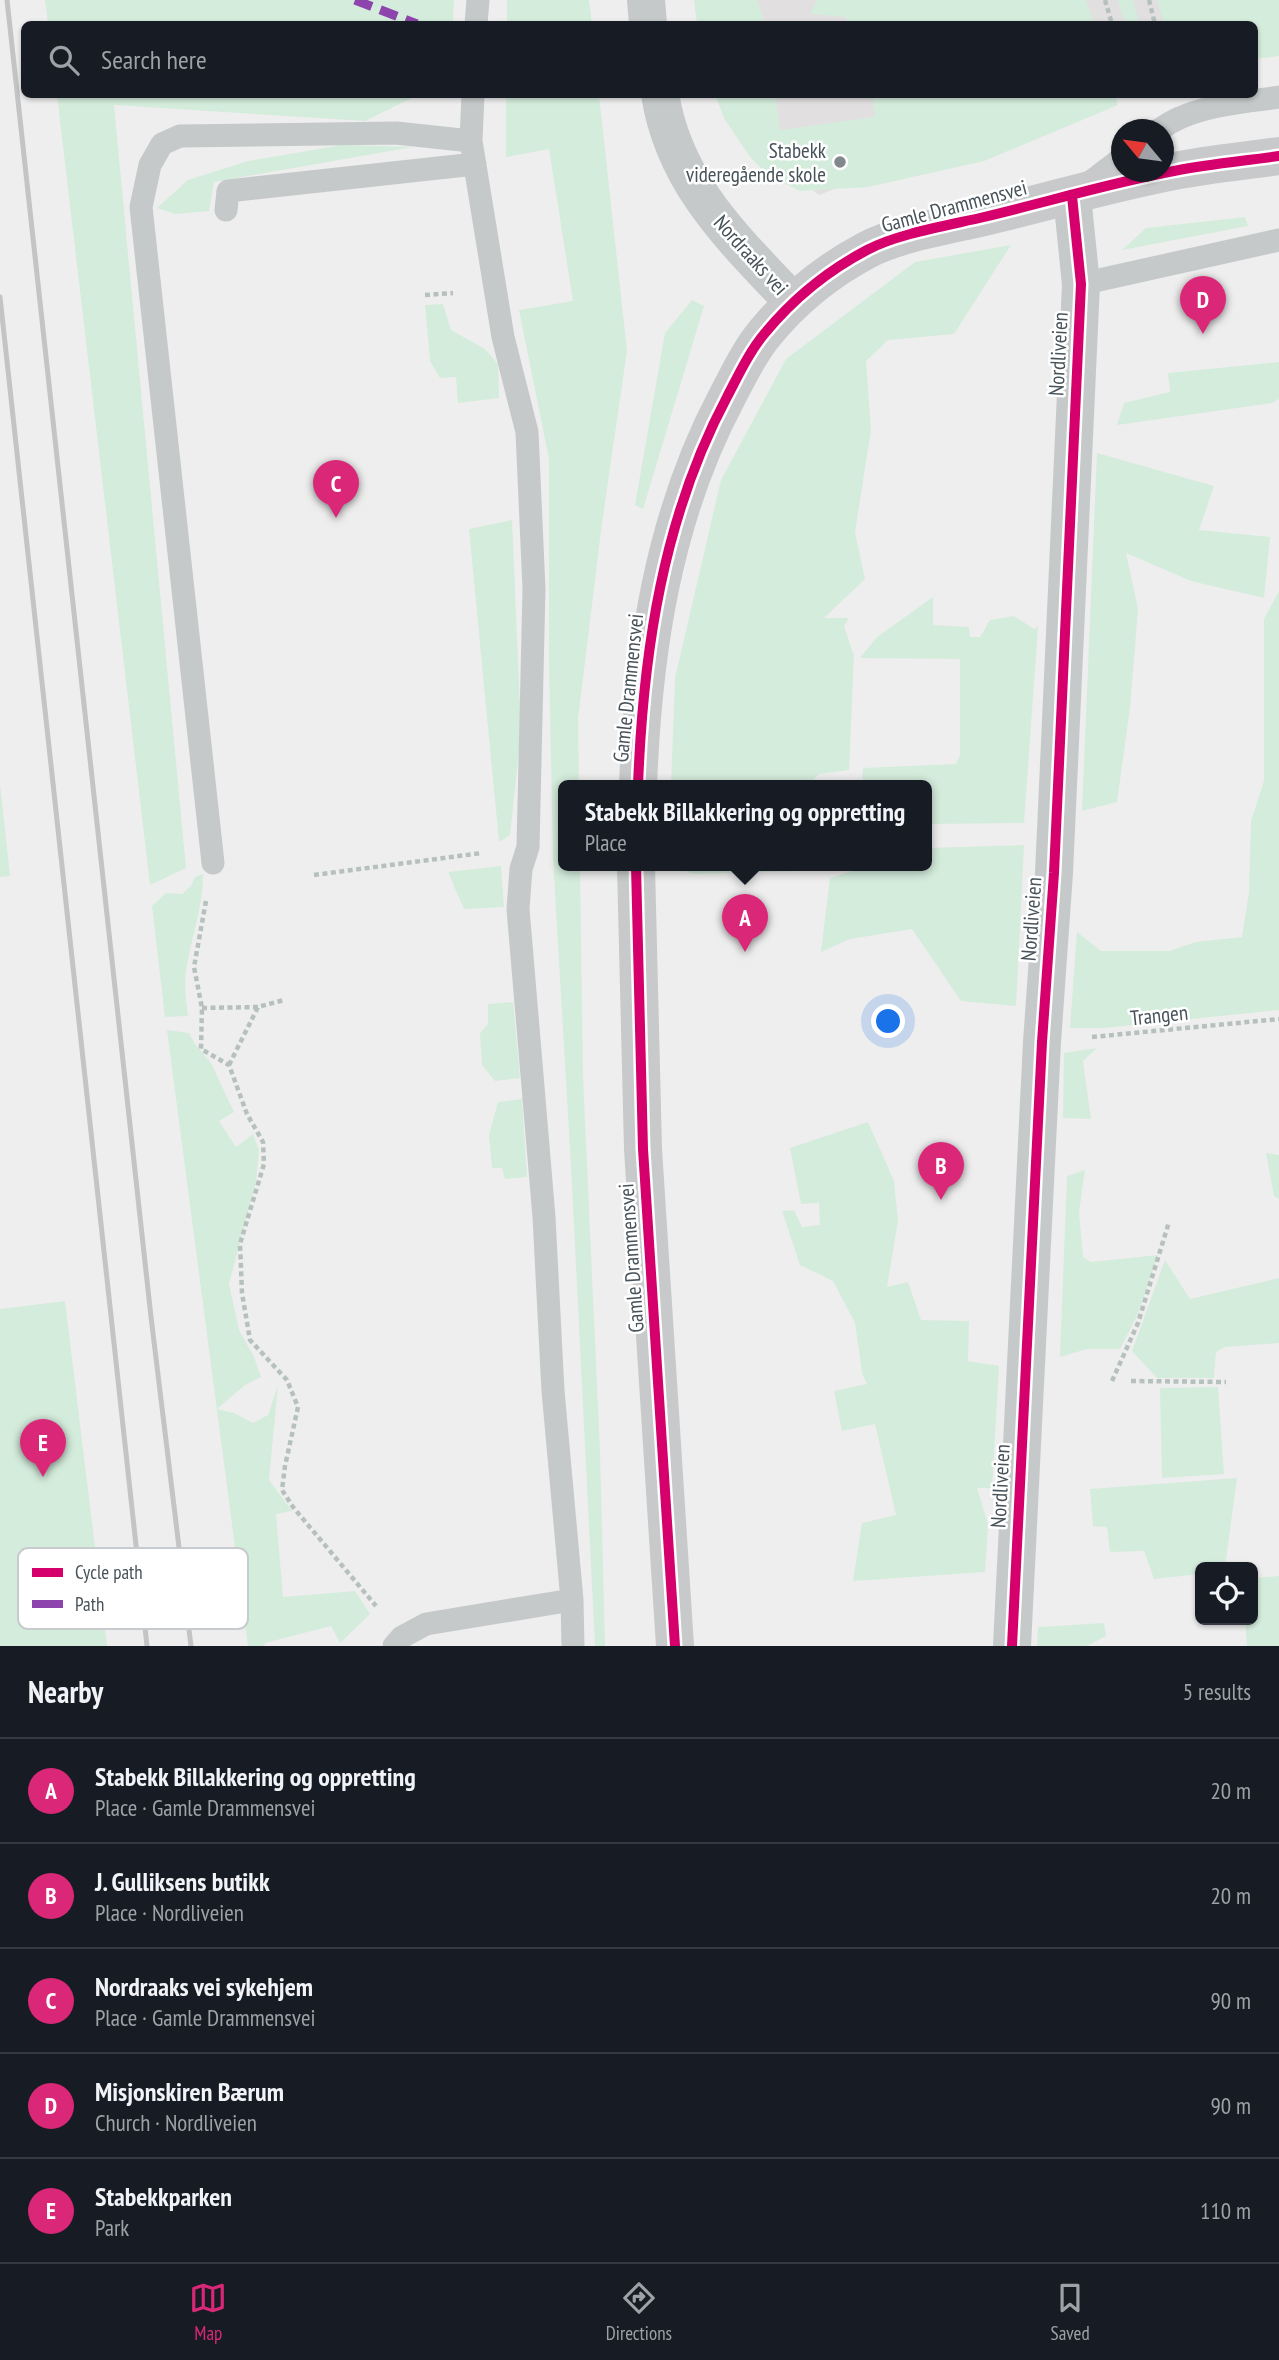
<!DOCTYPE html>
<html lang="en">
<head>
<meta charset="utf-8">
<style>
  :root { --surface:#171b24; --page:#20242c; --text:#f1f3f6; --muted:#9ea1a6; --line:#363941; --accent:#db2777 }
  body { margin:0; font-family:"PT Sans Narrow",sans-serif; background:var(--page); color:var(--text) }
  .controls { position:absolute; right:21px; bottom:21px; display:grid; overflow:hidden; border-radius:10px; box-shadow:0 2px 5px #0004 }
  .controls button { width:63px; height:63px; display:grid; place-items:center; padding:0; border:0; border-bottom:2px solid var(--line); background:var(--surface); color:var(--text); font:35px sans-serif }
  .compass { position:absolute; left:1111px; top:119px; width:63px; height:63px; border-radius:50%; background:var(--surface); box-shadow:0 2px 5px #0004; rotate:299deg }
  .you { position:absolute; left:889px; top:1022px; width:24px; height:24px; margin:-18px; border:5px solid #fff; border-radius:50%; background:#1a73e8; box-shadow:0 0 0 10px #1a73e833 }
  .badge { display:grid; place-items:center; width:46px; height:46px; border-radius:50%; background:var(--accent); color:#fff; font-size:23px; font-weight:700 }
  .pin { position:absolute; translate:-50% -58px; filter:drop-shadow(0 2px 4px #0008) }
  .pin::after { content:''; position:absolute; top:37px; width:24px; height:21px; background:inherit; clip-path:polygon(0 0,100% 0,50% 100%) }
  .popup { position:absolute; left:558px; top:780px; width:374px; height:91px; box-sizing:border-box; display:grid; place-content:center; border-radius:10px; background:var(--surface); filter:drop-shadow(0 2px 5px #0005); font-size:23px; white-space:nowrap; color:var(--muted) }
  .popup b { font-size:26px; color:var(--text) }
  .popup::after { content:''; position:absolute; left:50%; top:100%; margin-left:-14px; border:14px solid transparent; border-top-color:var(--surface) }
  .list { margin:0; padding:0; list-style:none }
  h2 { display:flex; justify-content:space-between; align-items:center; height:91px; margin:0; padding:0 28px; font-size:30px }
  h2 small { font-size:23px; font-weight:400; color:var(--muted) }
  .list li { display:grid; grid-template-columns:46px 1fr auto; gap:21px; align-items:center; box-sizing:border-box; height:105px; padding:0 28px; border-top:2px solid var(--line) }
  .list b { display:block; font-size:26px; white-space:nowrap }
  .list p { margin:0; font-size:23px; white-space:nowrap; color:var(--muted) }
  .list em { font-size:23px; font-style:normal; color:var(--muted) }
  .icon { flex:none; width:38px; height:38px; fill:none; stroke:currentColor; stroke-width:2; stroke-linecap:round; stroke-linejoin:round }
  .map { position:relative; flex:none; width:1279px; height:1646px; overflow:hidden }
  .search { position:absolute; background:var(--surface); box-shadow:0 2px 5px #0004; left:21px; right:21px; top:21px; height:77px; display:flex; align-items:center; gap:18px; box-sizing:border-box; padding:0 24px; border-radius:10px; color:var(--muted); font-size:26px }
  .sheet { height:616px; background:var(--surface) }
  nav { display:flex; justify-content:space-around; align-items:center; box-sizing:border-box; height:98px; border-top:2px solid var(--line); background:var(--surface); font-size:19px; color:var(--muted) }
  nav a { display:grid; justify-items:center; gap:4px }
  nav .on { color:var(--accent) }
  .map>svg:first-child { display:block }
  .education { fill:#e1dfe0 }
  .green { fill:#d4ecdc }
  .lines { fill:none; stroke-linecap:round; stroke-linejoin:round }
  .path { stroke:#b6c1bd; stroke-width:4.5; stroke-dasharray:5 3.5; stroke-linecap:butt }
  .service { stroke:#c6c9ca; stroke-width:23 }
  .minor { stroke:#c6c9ca; stroke-width:38 }
  .secondary { stroke:#c7c9cb; stroke-width:38 }
  .rail { stroke:#c2c4c5; stroke-width:5 }
  .quiet { stroke:#8e44ad; stroke-width:9; stroke-dasharray:18 9; stroke-linecap:butt }
  .cycleway-casing { stroke:#fff; stroke-width:15 }
  .cycleway { stroke:#d6006c; stroke-width:10 }
  .poi-dot { fill:#82898d; stroke:#fff; stroke-width:2.5 }
  .labels { text-anchor:middle; dominant-baseline:central; stroke-width:5; stroke-linejoin:round; paint-order:stroke }
  .poi-label { font-size:21px; fill:#475259; stroke:#fff; text-anchor:end }
  .street-label { font-size:21px; fill:#475259; stroke:#fff }
  .key { fill:#fff; stroke:#c8cbcd; stroke-width:2 }
  .key-label { font-size:19px; fill:#475259 }
</style>
</head>
<body>
<div class="map">
<svg width="1279" height="1646" viewBox="0 0 1279 1646">
  <rect width="100%" height="100%" fill="#efeeee"/>
  <!-- education -->
  <path class="education" d="M709 0H1279L1254 24H714Z
    M729 95H1070L819 195 736 128Z"/>
  <!-- green -->
  <path class="green" d="M45 0H454L453 24H48Z
    M507 0H589L592 24H507Z
    M694 0H757L765 24H697Z
    M816 0H1086L1094 24H847L846 17 811 14Z
    M1118 0H1133L1140 24H1125Z
    M1157 0H1279V56L1255 59 1254 24H1164Z
    M57 95H418L365 121 114 105 186 868 150 885Z
    M506 95H599L627 351 602 523 578 719 579 786H563V866H580L583 1076 600 1451 605 1646H595L571 1166 553 859 549 662V459L519 310 573 301 549 149 506 157Z
    M1115 95 1118 105 984 161 868 187 800 191 768 175 751 158 725 120 715 95H775L780 130 875 117 872 95Z
    M342 145 413 147 214 182 209 211 175 214 157 208 188 180 248 161Z
    M1245 217 1248 226 1122 250 1146 228Z
    M1011 245 954 334 888 340 866 361 871 430 855 532 865 579 824 618H849L844 626 854 656 849 770 819 774 807 786H671L675 678 721 480 786 359 915 262Z
    M692 300 704 306 643 509 635 505 665 333Z
    M443 304 451 330 485 349 498 364 499 398 458 403 456 377 440 378 430 361 425 305Z
    M1279 362V399L1272 403 1117 425 1124 403 1170 392 1168 373Z
    M1097 453 1214 486 1199 530 1270 537 1264 598 1191 581 1126 553 1138 609 1130 708 1117 802 1082 811Z
    M512 520 521 732 510 835 499 842 469 529Z
    M1279 591V1010L1104 1028H1070L1077 932 1101 951H1169L1196 942 1242 937 1249 892 1251 821 1264 781V619Z
    M933 597V625L969 627 970 637H980L990 620 1014 616 1034 629 1038 627 1024 823 927 824V786H897L862 779 863 768 956 764 960 755V659L860 658 877 637Z
    M0 784 10 876 0 877Z
    M1024 845 1016 1006 961 1001 912 929 850 939 821 952 830 878 868 866H927V848Z
    M501 866 504 907 464 909 448 872Z
    M671 866H802L794 871 694 874Z
    M203 874C203 908 191 938 186 971 184 986 186 1001 188 1016L165 1017 152 906 166 893 182 894 191 886 195 877Z
    M513 1002 520 1078 495 1081 482 1065 480 1033 488 1024V1004Z
    M167 1030 189 1033 195 1044 211 1063 234 1112 219 1121 236 1147 253 1134 259 1150 256 1182 229 1284 239 1330 254 1357 261 1377 245 1385 217 1409 234 1413 253 1423 268 1415 278 1385 269 1480 292 1511 276 1514 283 1597 355 1591 370 1614 340 1643 331 1626 265 1643 264 1646H248Z
    M1097 1048 1083 1061 1091 1119 1063 1118 1064 1053Z
    M522 1099 527 1177 505 1179 502 1168H492L489 1135 498 1102Z
    M868 1122 894 1181 898 1221 887 1287 908 1282 921 1320 969 1321 968 1361 999 1366 992 1488H977L988 1524 985 1572 853 1581 862 1523 896 1515 875 1424 842 1431 834 1391 867 1384 862 1373 855 1323 833 1281 800 1265 782 1211 794 1210 802 1227 820 1225 819 1203 801 1204 790 1148Z
    M1266 1153 1279 1155V1199L1274 1196Z
    M1085 1170 1079 1212 1083 1257 1091 1262 1158 1255 1137 1316 1120 1349H1087L1060 1357 1067 1176Z
    M1165 1260 1190 1299 1279 1278V1343L1225 1347 1216 1352 1214 1378H1157L1132 1351Z
    M65 1301 107 1646H0V1309Z
    M1218 1387 1224 1474 1162 1478 1160 1388Z
    M1237 1478 1225 1567H1200V1574L1154 1579 1144 1551 1110 1552 1107 1527 1093 1526 1090 1489Z
    M1279 1576V1646H1247L1245 1620H1253V1578Z
    M1104 1623 1106 1636 1087 1646H1037L1038 1627Z"/>
  <g class="lines">
    <!-- path -->
    <path class="path" d="M1105 0 1112 24
      M1149 0 1155 24
      M425 295 453 293
      M314 875 482 853
      M206 901 194 967 202 1008 201 1049 229 1065 247 1114 263 1142 264 1164 240 1244 242 1293 250 1340 287 1380 298 1407 285 1466 282 1490 293 1507 376 1606
      M202 1008 258 1007
      M1092 1037 1279 1019
      M229 1065 258 1007 284 1000
      M1112 1381 1138 1323 1169 1222
      M1131 1381 1226 1382"/>
    <!-- service -->
    <path class="service" d="M476 24 478 0
      M473 94 471 141 503 337 527 432 534 589 528 847 521 869 518 909 544 1217 553 1391 572 1600 573 1646
      M1159 130C1192 105 1240 103 1279 97
      M1088 184 1122 158
      M226 210 228 191 475 164
      M1081 284 1279 240
      M213 863 141 207 150 165 162 144 180 136 396 133 471 141
      M394 1646 402 1637 426 1624 572 1600"/>
    <!-- minor -->
    <path class="minor" d="M646 0 648 24
      M660 94C674 184 734 239 793 302
      M1012 1646 1042 1042 1054 873 1081 284 1072 196"/>
    <!-- secondary -->
    <path class="secondary" d="M638 786C643 652 663 517 727 397 738 376 749 352 765 333 793 299 827 271 867 250 896 234 950 225 984 217 1047 202 1110 183 1174 171 1209 164 1244 161 1279 156
      M636 866 643 1149 675 1646"/>
    <!-- rail -->
    <path class="rail" d="M7 0 151 1317 191 1646
      M0 297 147 1646"/>
    <!-- quiet -->
    <path class="quiet" d="M355 0 417 24"/>
    <defs>
      <path id="cycleway" d="M638 786C643 652 663 517 727 397 738 376 749 352 765 333 793 299 827 271 867 250 896 234 950 225 984 217 1047 202 1110 183 1174 171 1209 164 1244 161 1279 156
        M636 866 643 1149 675 1646
        M1012 1646 1042 1042 1054 873 1081 284 1072 196"/>
    </defs>
    <!-- cycleway casing -->
    <use href="#cycleway" class="cycleway-casing"/>
    <!-- cycleway -->
    <use href="#cycleway" class="cycleway"/>
  </g>
  <!-- markers -->
  <circle class="poi-dot" cx="840" cy="162" r="7"/>
  <g class="labels">
    <!-- poi labels -->
    <g class="poi-label">
      <text x="826" y="150">Stabekk<tspan x="826" dy="24">videregående skole</tspan></text>
    </g>
    <!-- street labels -->
    <g class="street-label">
      <text transform="translate(954 206) rotate(-15)">Gamle Drammensvei</text>
      <text transform="translate(751 255) rotate(48)">Nordraaks vei</text>
      <text transform="translate(1058 354) rotate(-87)">Nordliveien</text>
      <text transform="translate(628 688) rotate(-84)">Gamle Drammensvei</text>
      <text transform="translate(1031 919) rotate(-86)">Nordliveien</text>
      <text transform="translate(1159 1015) rotate(-6)">Trangen</text>
      <text transform="translate(631 1258) rotate(-94)">Gamle Drammensvei</text>
      <text transform="translate(1000 1486) rotate(-87)">Nordliveien</text>
    </g>
  </g>
  <!-- legend -->
  <rect x="18" y="1548" width="230" height="81" rx="10" class="key"/>
  <rect x="32" y="1568" width="31" height="9" fill="#d6006c"/>
  <rect x="32" y="1600" width="31" height="8" fill="#8e44ad"/>
  <g class="key-label">
    <text x="75" y="1579">Cycle path</text>
    <text x="75" y="1611">Path</text>
  </g>
</svg>
<div class="controls">
<button><svg class="icon" aria-label="locate" viewBox="0 0 24 24"><circle cx="12" cy="12" r="6"/><path d="M12 2v4M12 18v4M2 12h4M18 12h4"/></svg></button>
</div>
<svg class="compass" viewBox="-18 -18 36 36"><path d="M0-13l5 13h-10z" fill="#e53935"/><path d="M0 13l5-13h-10z" fill="#9ea1a6"/></svg>
<div class="you"></div>
<div class="pin badge" style="left:745px;top:952px">A</div>
<div class="popup"><b>Stabekk Billakkering og oppretting</b>Place</div>
<div class="pin badge" style="left:941px;top:1200px">B</div>
<div class="pin badge" style="left:336px;top:518px">C</div>
<div class="pin badge" style="left:1203px;top:334px">D</div>
<div class="pin badge" style="left:43px;top:1477px">E</div>
<div class="search"><svg class="icon" aria-label="search" viewBox="0 0 24 24"><circle cx="10" cy="10" r="6"/><path d="M15 15l6 6"/></svg>Search here</div>
</div>
<section class="sheet">
<h2>Nearby<small>5 results</small></h2>
<ul class="list">
<li><span class="badge">A</span><div><b>Stabekk Billakkering og oppretting</b><p>Place · Gamle Drammensvei</p></div><em>20 m</em></li>
<li><span class="badge">B</span><div><b>J. Gulliksens butikk</b><p>Place · Nordliveien</p></div><em>20 m</em></li>
<li><span class="badge">C</span><div><b>Nordraaks vei sykehjem</b><p>Place · Gamle Drammensvei</p></div><em>90 m</em></li>
<li><span class="badge">D</span><div><b>Misjonskiren Bærum</b><p>Church · Nordliveien</p></div><em>90 m</em></li>
<li><span class="badge">E</span><div><b>Stabekkparken</b><p>Park</p></div><em>110 m</em></li>
</ul>
</section>
<nav>
<a class="on"><svg class="icon" aria-label="map" viewBox="0 0 24 24"><path d="M3 6l6-2 6 2 6-2v14l-6 2-6-2-6 2zM9 4v14M15 6v14"/></svg>Map</a>
<a><svg class="icon" aria-label="directions" viewBox="0 0 24 24"><path d="M12 3l9 9-9 9-9-9zM9 14v-3h6M13 9l2 2-2 2"/></svg>Directions</a>
<a><svg class="icon" aria-label="saved" viewBox="0 0 24 24"><path d="M7 4h10v16l-5-4-5 4z"/></svg>Saved</a>
</nav>
</body>
</html>
